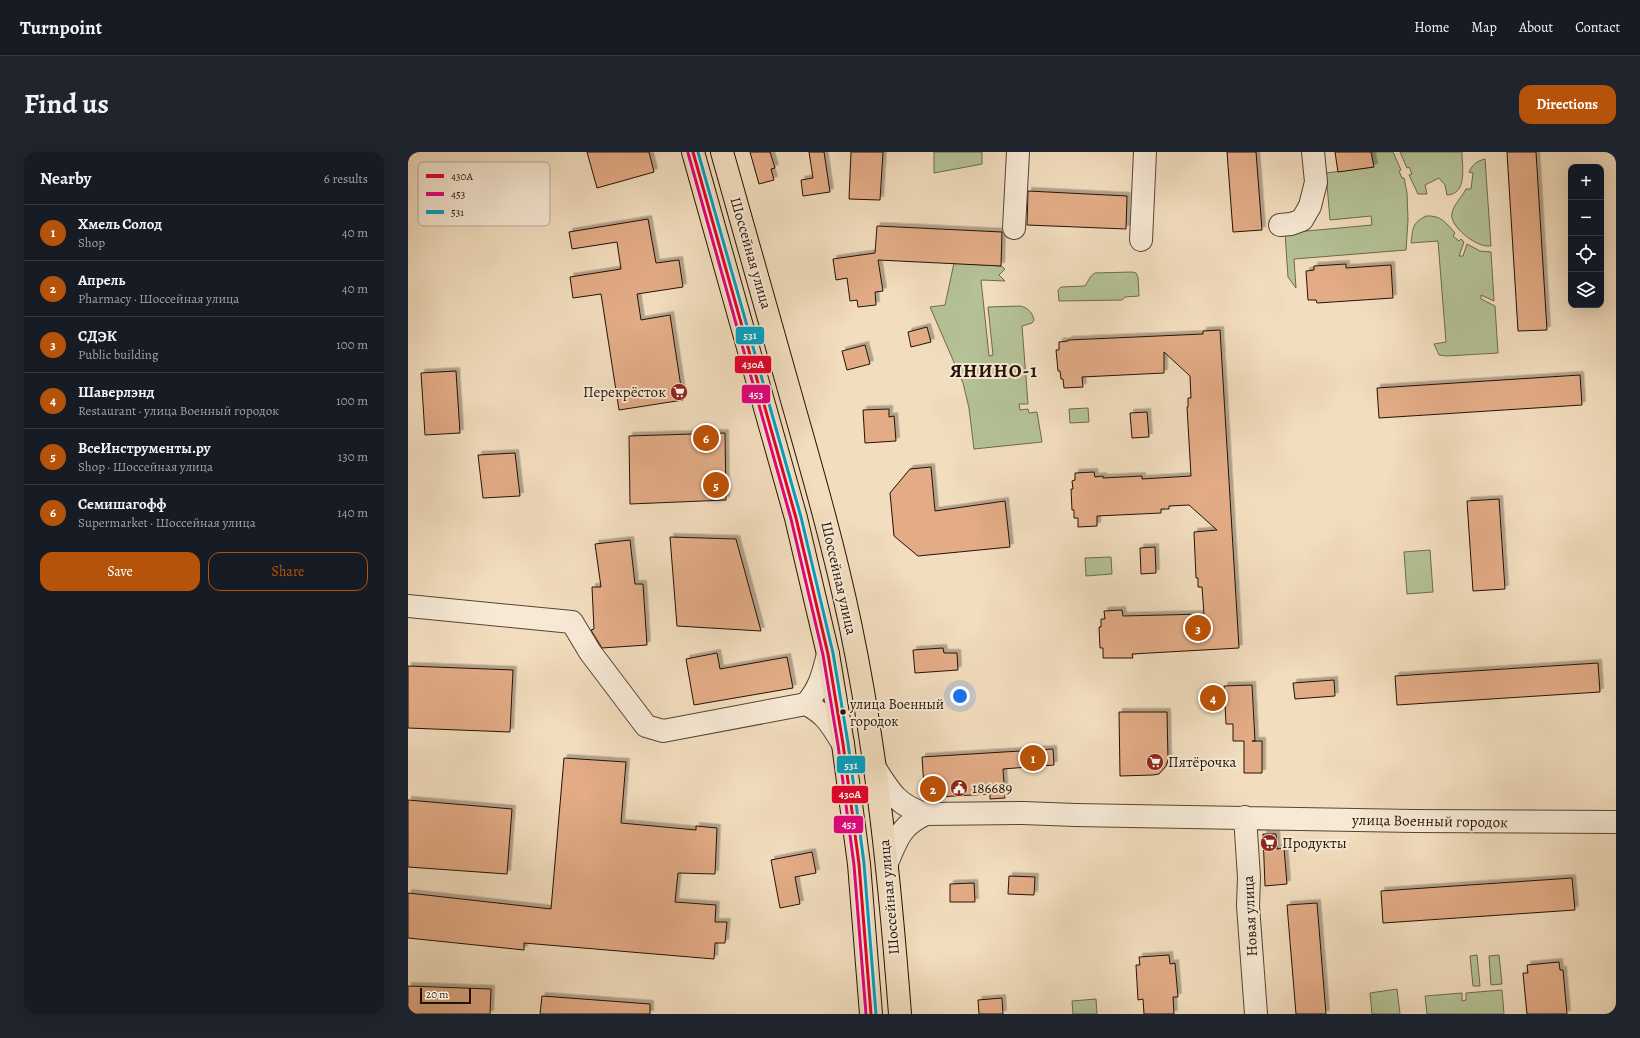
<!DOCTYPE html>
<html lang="en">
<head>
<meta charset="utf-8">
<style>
  :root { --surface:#171b24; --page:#20242c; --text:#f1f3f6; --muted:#9ea1a6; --line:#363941; --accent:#b45309 }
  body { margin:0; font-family:Alegreya,serif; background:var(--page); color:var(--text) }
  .controls { position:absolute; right:12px; top:12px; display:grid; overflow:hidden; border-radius:8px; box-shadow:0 4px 16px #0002 }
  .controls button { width:36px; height:36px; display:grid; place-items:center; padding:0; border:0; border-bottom:1px solid var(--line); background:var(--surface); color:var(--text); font:20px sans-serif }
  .scale { position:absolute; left:12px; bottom:10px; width:51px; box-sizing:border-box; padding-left:4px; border:2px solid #231204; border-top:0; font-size:11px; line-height:14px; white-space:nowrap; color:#231204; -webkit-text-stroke:3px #f7e9d5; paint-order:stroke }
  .you { position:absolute; left:552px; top:544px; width:14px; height:14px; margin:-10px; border:3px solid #fff; border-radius:50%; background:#1a73e8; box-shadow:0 0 0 6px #1a73e833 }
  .badge { display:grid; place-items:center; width:26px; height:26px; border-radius:50%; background:var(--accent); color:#fff; font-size:13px; font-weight:700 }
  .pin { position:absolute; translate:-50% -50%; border:2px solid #fff; box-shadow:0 1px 4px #0006 }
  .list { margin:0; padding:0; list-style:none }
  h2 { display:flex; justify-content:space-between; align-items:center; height:52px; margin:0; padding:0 16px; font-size:17px }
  h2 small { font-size:13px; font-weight:400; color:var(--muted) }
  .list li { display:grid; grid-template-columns:26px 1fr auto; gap:12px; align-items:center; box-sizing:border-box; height:56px; padding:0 16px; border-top:1px solid var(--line) }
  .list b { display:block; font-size:15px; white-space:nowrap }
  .list p { margin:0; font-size:13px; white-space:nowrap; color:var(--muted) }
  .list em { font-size:13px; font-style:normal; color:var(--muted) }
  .actions { display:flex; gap:8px; padding:12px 16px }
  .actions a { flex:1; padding:9px 0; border:1px solid var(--accent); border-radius:12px; text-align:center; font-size:14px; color:var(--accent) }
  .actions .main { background:var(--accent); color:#fff }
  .icon { flex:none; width:22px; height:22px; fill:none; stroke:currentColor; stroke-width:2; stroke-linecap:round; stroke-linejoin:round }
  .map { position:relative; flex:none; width:1208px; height:862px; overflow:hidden; border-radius:12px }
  header { display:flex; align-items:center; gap:24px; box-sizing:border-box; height:56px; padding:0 20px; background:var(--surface); border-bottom:1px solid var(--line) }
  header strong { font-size:19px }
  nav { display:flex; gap:22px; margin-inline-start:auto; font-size:14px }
  .intro { display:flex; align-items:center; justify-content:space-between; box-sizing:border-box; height:96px; padding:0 24px }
  h1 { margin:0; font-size:28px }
  .button { padding:10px 18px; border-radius:12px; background:var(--accent); color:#fff; font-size:14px; font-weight:700 }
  main { display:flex; gap:24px; padding:0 24px }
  aside { flex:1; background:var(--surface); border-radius:12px; box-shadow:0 4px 16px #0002 }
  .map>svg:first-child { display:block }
  .green { fill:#b4c296; stroke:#6c6a4d }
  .building { fill:#e3ac87; stroke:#231204; filter:url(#shadow) }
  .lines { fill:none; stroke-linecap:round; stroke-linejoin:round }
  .minor-casing { stroke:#574532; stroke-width:24 }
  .major-casing { stroke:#231204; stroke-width:24 }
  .minor { stroke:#f7e9d5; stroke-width:22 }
  .major { stroke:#f2ddbe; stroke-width:22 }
  .bus-1-casing { stroke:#f7e9d5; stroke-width:6 }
  .bus-2-casing { stroke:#f7e9d5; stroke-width:6 }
  .bus-3-casing { stroke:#f7e9d5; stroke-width:6 }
  .bus-1 { stroke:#e4002b; stroke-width:3 }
  .bus-2 { stroke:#e5007d; stroke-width:3 }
  .bus-3 { stroke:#02a1c4; stroke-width:3 }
  .bus-dot { fill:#231204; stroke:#f7e9d5; stroke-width:1.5 }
  .labels { text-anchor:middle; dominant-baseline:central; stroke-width:4; stroke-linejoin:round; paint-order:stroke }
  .bus-label { font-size:14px; fill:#231204; stroke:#f7e9d5; text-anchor:start }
  .street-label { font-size:15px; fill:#231204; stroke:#f7e9d5 }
  .poi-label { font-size:15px; fill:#231204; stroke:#f7e9d5; text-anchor:start }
  .district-label { font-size:19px; font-weight:bold; letter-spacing:1px; fill:#231204; stroke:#f7e9d5 }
  .key { fill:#f7e9d5; stroke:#b7a896; stroke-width:1 }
  .key-label { font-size:11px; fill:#231204 }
  .line-badge { stroke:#f7e9d5; stroke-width:1.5 }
  .badge-label { font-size:11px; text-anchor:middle; font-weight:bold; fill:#fff }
</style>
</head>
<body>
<header>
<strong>Turnpoint</strong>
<nav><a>Home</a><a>Map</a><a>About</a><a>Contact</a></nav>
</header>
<div class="intro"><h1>Find us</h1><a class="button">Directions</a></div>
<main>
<aside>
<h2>Nearby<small>6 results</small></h2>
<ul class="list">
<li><span class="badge">1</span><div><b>Хмель Солод</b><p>Shop</p></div><em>40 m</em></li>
<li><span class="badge">2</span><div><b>Апрель</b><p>Pharmacy · Шоссейная улица</p></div><em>40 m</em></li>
<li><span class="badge">3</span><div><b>СДЭК</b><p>Public building</p></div><em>100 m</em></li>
<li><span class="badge">4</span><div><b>Шаверлэнд</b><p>Restaurant · улица Военный городок</p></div><em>100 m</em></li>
<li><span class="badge">5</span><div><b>ВсеИнструменты.ру</b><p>Shop · Шоссейная улица</p></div><em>130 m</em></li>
<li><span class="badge">6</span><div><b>Семишагофф</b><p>Supermarket · Шоссейная улица</p></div><em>140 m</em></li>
</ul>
<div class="actions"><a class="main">Save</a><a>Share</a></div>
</aside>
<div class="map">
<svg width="1208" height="862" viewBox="0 0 1208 862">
  <defs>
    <filter id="shadow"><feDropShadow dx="3.5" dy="-3.5" stdDeviation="0" flood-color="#0004"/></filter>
  </defs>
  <rect width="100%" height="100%" fill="#f2ddbe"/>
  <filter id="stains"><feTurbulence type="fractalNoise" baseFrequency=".005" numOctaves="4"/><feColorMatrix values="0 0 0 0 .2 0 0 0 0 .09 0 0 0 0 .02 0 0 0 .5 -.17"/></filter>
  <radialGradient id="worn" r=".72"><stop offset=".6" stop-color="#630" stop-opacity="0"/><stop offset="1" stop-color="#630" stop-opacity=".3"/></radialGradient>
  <!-- green -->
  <path class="green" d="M526 0H574V12L526 21Z
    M963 0H985L993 18 991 19 994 26H996L999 41 1000 68 998 98 886 107 888 136 880 125 877 81 964 73 963 64 922 68 918 21 965 15Z
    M992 0H1054C1054 14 1060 42 1039 43L1037 33 1031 26 1017 33 1019 42H1010L1001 23 1004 22 1001 15 999 16Z
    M1077 7 1083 94C1080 94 1077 94 1074 93 1063 90 1041 73 1044 61 1046 52 1054 45 1058 37H1063L1065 21 1061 20C1065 12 1069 9 1077 7Z
    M1018 64C1033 63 1038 71 1047 81L1045 84 1051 89 1053 87 1056 90 1051 104H1055L1059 92 1072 99 1083 100 1086 149 1073 143V147L1087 154 1090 201 1039 204 1031 203 1026 192 1038 190 1030 89 1003 91C1005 76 1004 71 1018 64Z
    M546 111 593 114 597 117 591 123 597 129 573 128 581 204 585 203 580 155 612 154C619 155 625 161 626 168L624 171 614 174 620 252H611L612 258 620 257 621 261 629 260 634 290 566 297 561 256 555 231 522 155 537 153Z
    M724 120 728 121 730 125 731 144 717 145 714 148 651 149 650 138 653 135 677 134 683 124 687 121Z
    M680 256 681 270 662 271 661 257Z
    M1022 398 1025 440 999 442 996 400Z
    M703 405 704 422 678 424 677 406Z
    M1069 803 1072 834H1065L1062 804Z
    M1091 803 1094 832 1083 833 1081 804Z
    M989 837 992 862H964L962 841Z
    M1094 838 1096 862H1019L1017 844 1054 841V849L1058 848V841Z
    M688 847 689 862H665L664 849Z"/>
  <!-- building -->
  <path class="building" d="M179 0H241L246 20 189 36Z
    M342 0H362L367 16 363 17 366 28 351 32Z
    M401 0H416L422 40 395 44 393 28 405 26Z
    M443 0H475L472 48 441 47Z
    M819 0H848L854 78 825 80Z
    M927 0H963L966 15 930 20Z
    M1099 0H1128L1139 178 1110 179Z
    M620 39 719 44 718 77 619 73Z
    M240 67 248 111 271 108 275 135 229 142 233 168 262 163 275 248 211 258 193 142 165 146 162 125 213 117 209 90 164 97 161 80Z
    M469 74 594 80 593 114 470 108 475 139 467 140 468 153 450 155 449 148 442 149 439 126 428 128 425 107 467 101Z
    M938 112V116L983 113 985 146 909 151 908 148H900L898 119 906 118V114Z
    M519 175 523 190 503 195 500 180Z
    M812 178 831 496 724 502 725 506H695V496H692L691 475H693V467H697L696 459 714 458 715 464 796 462 794 435H790V426H788L786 380 809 378 781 353 761 354V357H753V361L689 364V374L670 375V366H666V358H664L663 337H665L664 329 667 328V321L686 320 687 325 695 324V326L734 324V327L783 324 779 255H780V246H783L782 224 756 200V221L674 225 675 235 656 236 655 227H653L652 219H650L648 198H651V190L660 189V188L795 182V179Z
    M457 193 462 212 439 218 434 199Z
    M48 219 52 281 17 283 13 221Z
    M1172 223 1174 253 971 266 969 236Z
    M481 257V265L486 264 488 289 457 291 455 258Z
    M739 260 741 285 724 286 722 261Z
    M317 281 318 348 222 352 221 284Z
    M107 301 112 344 75 346 70 303Z
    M523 315 527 359 597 349 602 395 510 404 486 384 482 341 502 317Z
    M1091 347 1097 437 1065 439 1059 349Z
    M262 385 328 387 353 479 269 474Z
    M222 388 227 432H235L239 493 194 496 183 478 186 477 184 435H193L187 392Z
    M747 395 748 421 733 422 732 396Z
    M535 496 536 501H549L550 518 507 521 505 498Z
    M309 501 312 517 379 505 385 536 286 553 278 507Z
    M1190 511 1192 540 989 553 987 524Z
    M0 514 105 518 102 580 0 576Z
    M926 528 927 544 887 547 885 531Z
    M844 533 847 589H844H854V621H836V589H825V572H818L816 534Z
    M711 560H759L760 608 758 614 751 622 745 623 712 624Z
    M645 597 646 613 595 617 597 646 582 647V642L529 645 516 635 514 605Z
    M156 606 218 610 213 671 288 678V674L309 676 307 722 270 721 267 750 308 753 307 770H319L317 791H307L306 807 116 791V798L0 786V741L143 757Z
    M0 648 104 657 99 722 0 715Z
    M855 682H868L869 697 876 696 879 732 857 734Z
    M404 700 408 721 387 725 392 752 372 756 363 708Z
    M601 724 627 725 626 743 600 742Z
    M1164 726 1167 758 975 771 973 739Z
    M566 731 567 750H542V732Z
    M909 751 918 862H888L879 753Z
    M761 803 762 812 767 811 770 845H765L766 862H736L735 847 730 848 728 813H732L731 805Z
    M1151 810 1152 818H1155L1159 862H1119L1115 821H1120L1119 813Z
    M0 834 83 837 82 862H0Z
    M134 844 242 852V862H132Z
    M594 846 595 862H571L570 848Z"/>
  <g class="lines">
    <defs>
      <path id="minor" d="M872 73 883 72 894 68 902 54 908 30 905 0
        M606 76 610 0
        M733 88 737 0
        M0 454 164 470 182 500 238 574 255 579 398 552C412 536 415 522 420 502
        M398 552C418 562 424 574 435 592
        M467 616C482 640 490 654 518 662L615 661 667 663 1006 669 1208 670
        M837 665 841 725 840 754 848 862
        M479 711C489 687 493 673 518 662"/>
      <path id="major" d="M285 0 388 366 420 502 435 592 451 712 463 862
        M314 0C337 83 361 165 384 248 405 322 426 395 442 471 469 600 482 731 492 862"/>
    </defs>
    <!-- minor casing -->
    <use href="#minor" class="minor-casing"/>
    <!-- major casing -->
    <use href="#major" class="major-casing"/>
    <!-- minor -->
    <use href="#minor" class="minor"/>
    <!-- major -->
    <use href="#major" class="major"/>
    <defs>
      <path id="bus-1" d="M285 0 388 366 420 502 435 592 451 712 463 862"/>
      <path id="bus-2" d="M280 1 383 367 415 503 430 593 446 713 458 862"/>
      <path id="bus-3" d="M290 0 393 365 425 501 440 591 456 711 468 862"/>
    </defs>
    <!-- bus-1 casing -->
    <use href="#bus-1" class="bus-1-casing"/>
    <!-- bus-2 casing -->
    <use href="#bus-2" class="bus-2-casing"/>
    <!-- bus-3 casing -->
    <use href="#bus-3" class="bus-3-casing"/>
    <!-- bus-1 -->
    <use href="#bus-1" class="bus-1"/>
    <!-- bus-2 -->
    <use href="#bus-2" class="bus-2"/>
    <!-- bus-3 -->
    <use href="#bus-3" class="bus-3"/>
  </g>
  <!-- icons -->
  <defs>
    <symbol id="supermarket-disc" viewBox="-11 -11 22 22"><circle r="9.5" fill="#8f2418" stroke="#f7e9d5"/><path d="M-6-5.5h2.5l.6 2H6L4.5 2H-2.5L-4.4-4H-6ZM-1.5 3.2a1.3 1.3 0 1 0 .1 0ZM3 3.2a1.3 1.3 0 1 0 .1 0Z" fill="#fff"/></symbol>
    <symbol id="civic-disc" viewBox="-11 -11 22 22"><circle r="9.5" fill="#8f2418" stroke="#f7e9d5"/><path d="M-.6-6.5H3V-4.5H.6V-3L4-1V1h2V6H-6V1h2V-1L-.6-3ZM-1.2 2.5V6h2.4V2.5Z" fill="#fff"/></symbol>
  </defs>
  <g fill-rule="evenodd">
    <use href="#supermarket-disc" x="261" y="230" width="20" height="20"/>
    <use href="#supermarket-disc" x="737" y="600" width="20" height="20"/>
    <use href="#civic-disc" x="541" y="626" width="20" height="20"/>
    <use href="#supermarket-disc" x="851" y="681" width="20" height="20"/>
  </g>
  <!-- markers -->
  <circle class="bus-dot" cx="435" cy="560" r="3.5"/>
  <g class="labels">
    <!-- bus labels -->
    <g class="bus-label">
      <text x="442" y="552">улица Военный<tspan x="442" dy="17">городок</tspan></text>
    </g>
    <!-- street labels -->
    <g class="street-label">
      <text transform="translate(343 101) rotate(74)">Шоссейная улица</text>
      <text transform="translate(431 426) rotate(77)">Шоссейная улица</text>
      <text transform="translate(1022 669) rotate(1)">улица Военный городок</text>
      <text transform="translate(481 745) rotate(-95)">Шоссейная улица</text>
      <text transform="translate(842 764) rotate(-93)">Новая улица</text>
    </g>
    <!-- poi labels -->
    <g class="poi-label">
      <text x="258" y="240" text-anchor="end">Перекрёсток</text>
      <text x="760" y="610">Пятёрочка</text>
      <text x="564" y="636">186689</text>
      <text x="874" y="691">Продукты</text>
    </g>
    <!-- district labels -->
    <g class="district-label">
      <text x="586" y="219">ЯНИНО-1</text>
    </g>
  </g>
  <!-- legend -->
  <rect x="10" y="10" width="132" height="64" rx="6" class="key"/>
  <rect x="18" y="22" width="18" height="4" fill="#e4002b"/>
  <rect x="18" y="40" width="18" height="4" fill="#e5007d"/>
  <rect x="18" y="58" width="18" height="4" fill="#02a1c4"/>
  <g class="key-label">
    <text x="43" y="28">430А</text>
    <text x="43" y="46">453</text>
    <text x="43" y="64">531</text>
  </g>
  <g class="line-badge">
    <rect x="327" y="174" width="30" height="19" rx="4" fill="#02a1c4"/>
    <rect x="326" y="203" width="38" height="19" rx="4" fill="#e4002b"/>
    <rect x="333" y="232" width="30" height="20" rx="4" fill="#e5007d"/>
    <rect x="428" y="603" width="30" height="19" rx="4" fill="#02a1c4"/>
    <rect x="423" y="633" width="38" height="19" rx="4" fill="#e4002b"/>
    <rect x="425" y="663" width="31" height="19" rx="4" fill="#e5007d"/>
  </g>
  <g class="badge-label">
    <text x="342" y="187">531</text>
    <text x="345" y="216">430А</text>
    <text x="348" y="246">453</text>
    <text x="443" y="617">531</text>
    <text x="442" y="646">430А</text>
    <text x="441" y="676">453</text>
  </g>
  <rect width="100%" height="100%" filter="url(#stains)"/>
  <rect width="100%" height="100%" fill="url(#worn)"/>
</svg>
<div class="controls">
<button>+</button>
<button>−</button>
<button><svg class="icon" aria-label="locate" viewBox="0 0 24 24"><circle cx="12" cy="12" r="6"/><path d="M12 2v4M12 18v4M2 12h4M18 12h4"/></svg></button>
<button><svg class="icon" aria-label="layers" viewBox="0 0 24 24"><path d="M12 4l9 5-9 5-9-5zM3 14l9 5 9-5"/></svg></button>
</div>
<div class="scale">20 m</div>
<div class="you"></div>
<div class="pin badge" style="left:625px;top:606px">1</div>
<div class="pin badge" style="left:525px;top:637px">2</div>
<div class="pin badge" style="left:790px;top:476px">3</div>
<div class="pin badge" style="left:805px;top:546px">4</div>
<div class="pin badge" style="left:308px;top:333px">5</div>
<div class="pin badge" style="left:298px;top:286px">6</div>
</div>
</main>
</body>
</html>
